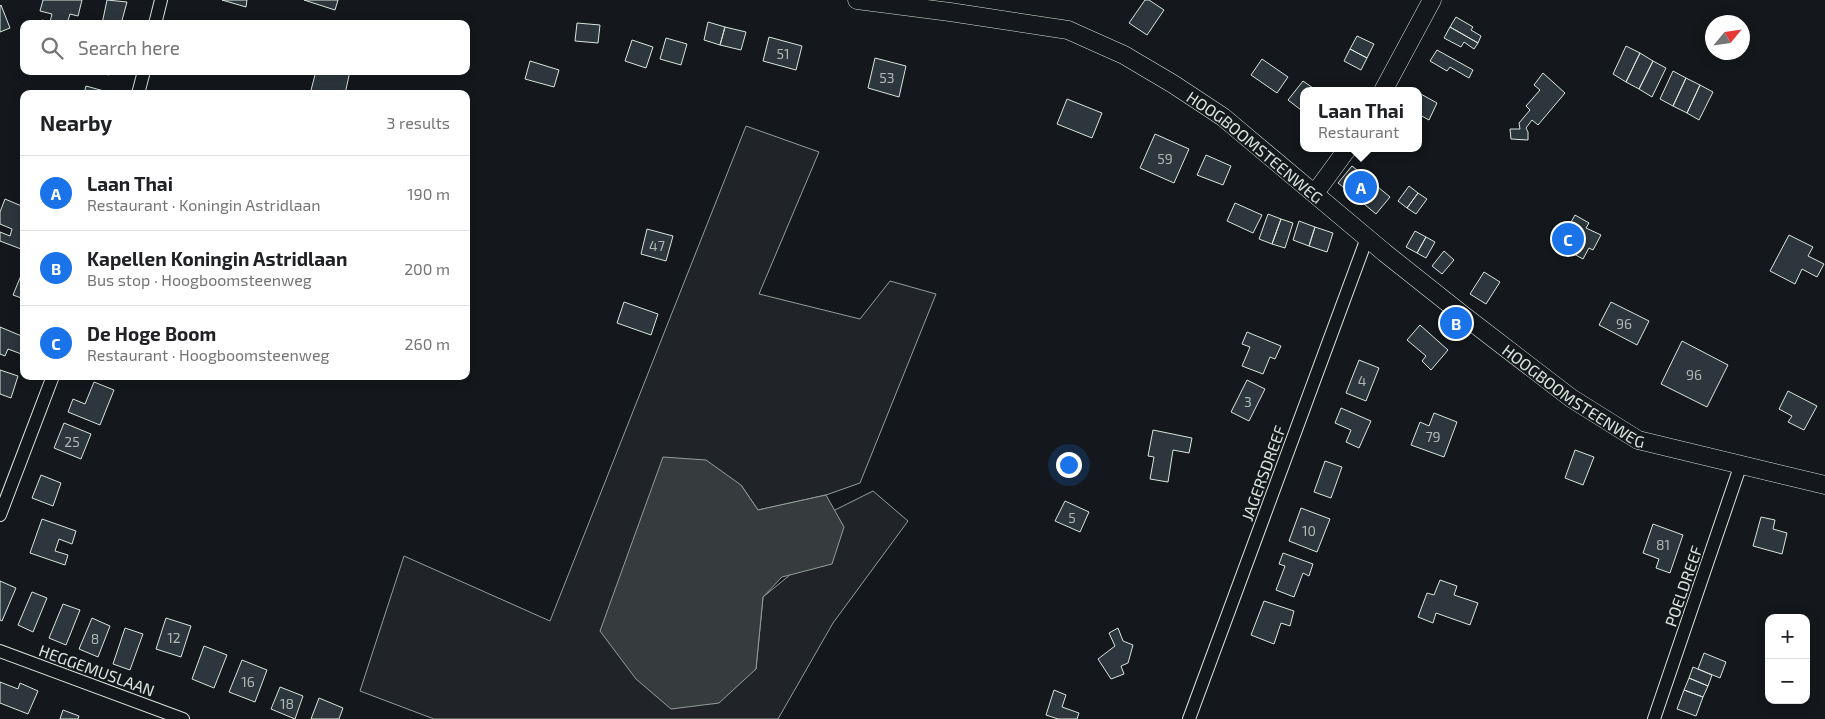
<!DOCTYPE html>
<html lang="en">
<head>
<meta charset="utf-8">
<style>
  :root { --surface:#fff; --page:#f6f6f6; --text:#202124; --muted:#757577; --line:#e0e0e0; --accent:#1a73e8 }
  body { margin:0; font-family:"Exo 2",sans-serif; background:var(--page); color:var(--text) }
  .controls { position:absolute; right:15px; bottom:15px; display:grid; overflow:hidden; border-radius:10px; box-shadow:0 2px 12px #0003 }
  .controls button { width:45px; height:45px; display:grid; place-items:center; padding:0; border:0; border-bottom:1px solid var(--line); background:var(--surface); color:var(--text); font:25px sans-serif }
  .compass { position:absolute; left:1705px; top:15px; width:45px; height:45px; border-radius:50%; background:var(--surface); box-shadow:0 2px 12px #0003; rotate:61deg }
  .you { position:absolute; left:1068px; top:464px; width:18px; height:18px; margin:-12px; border:4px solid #fff; border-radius:50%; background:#1a73e8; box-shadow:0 0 0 8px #1a73e833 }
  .badge { display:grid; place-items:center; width:32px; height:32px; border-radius:50%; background:var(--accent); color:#fff; font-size:16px; font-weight:700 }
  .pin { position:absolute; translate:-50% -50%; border:2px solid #fff; box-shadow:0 1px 5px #0006 }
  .popup { position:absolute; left:1300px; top:87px; width:122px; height:65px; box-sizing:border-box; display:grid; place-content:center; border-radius:10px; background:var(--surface); filter:drop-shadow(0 1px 4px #0005); font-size:16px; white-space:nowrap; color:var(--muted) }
  .popup b { font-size:19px; color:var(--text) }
  .popup::after { content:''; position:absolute; left:50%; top:100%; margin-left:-10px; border:10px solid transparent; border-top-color:var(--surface) }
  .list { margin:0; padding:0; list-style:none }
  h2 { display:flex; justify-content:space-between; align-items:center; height:65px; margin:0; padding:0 20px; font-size:21px }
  h2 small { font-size:16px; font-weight:400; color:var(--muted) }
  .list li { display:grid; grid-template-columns:32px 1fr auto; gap:15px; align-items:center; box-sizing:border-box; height:75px; padding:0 20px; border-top:1px solid var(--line) }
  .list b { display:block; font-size:19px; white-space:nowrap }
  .list p { margin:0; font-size:16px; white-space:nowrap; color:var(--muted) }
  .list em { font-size:16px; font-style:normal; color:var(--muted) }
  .icon { flex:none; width:28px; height:28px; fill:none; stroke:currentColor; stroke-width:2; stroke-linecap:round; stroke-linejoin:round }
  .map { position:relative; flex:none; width:1825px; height:719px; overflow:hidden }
  .search { position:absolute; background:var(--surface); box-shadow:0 2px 12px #0003; left:20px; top:20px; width:450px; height:55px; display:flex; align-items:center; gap:12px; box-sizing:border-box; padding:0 18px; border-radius:10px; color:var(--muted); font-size:19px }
  .panel { position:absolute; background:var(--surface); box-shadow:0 2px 12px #0003; left:20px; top:90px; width:450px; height:290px; border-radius:10px }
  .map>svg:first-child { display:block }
  .green { fill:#202428; stroke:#939e99 }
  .water { fill:#363b3e; stroke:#939e99 }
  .building { fill:#2c363c; stroke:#d8e6dc }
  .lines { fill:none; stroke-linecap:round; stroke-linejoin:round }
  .street-casing { stroke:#d8e6dc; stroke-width:14 }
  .secondary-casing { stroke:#d8e6dc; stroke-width:19 }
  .street { stroke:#14181c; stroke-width:12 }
  .secondary { stroke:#14181c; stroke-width:18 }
  .labels { text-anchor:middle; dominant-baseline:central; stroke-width:4; stroke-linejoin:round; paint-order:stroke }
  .number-label { font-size:14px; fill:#adbab4 }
  .street-label { font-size:16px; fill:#d8e6dc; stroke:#14181c }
</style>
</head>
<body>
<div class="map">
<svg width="1825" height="719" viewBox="0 0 1825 719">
  <rect width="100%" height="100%" fill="#14181c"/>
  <!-- green -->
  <path class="green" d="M746 126 819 152 759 294 860 319 890 281 936 294 860 483 826 495 758 510 741 485 756 669 763 597 813 556 831 512 873 491 908 521 833 623 778 719H434L360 691 404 556 550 621Z"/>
  <!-- water -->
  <path class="water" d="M663 457 706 460 741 485 758 510 826 495 844 527 832 564 782 577 763 597 756 669 719 703 671 709 636 679 600 631Z"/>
  <!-- building -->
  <path class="building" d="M43 0H82L78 16 70 14 67 24H41L42 20 50 22 52 14 40 11Z
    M107 0 127 2 121 24H102Z
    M222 0H247L246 7Z
    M304 0H338L335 10Z
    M1145 0H1149L1164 10 1147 35 1129 23Z
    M1 5 10 28 0 32V6Z
    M1456 17 1473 27 1471 30 1481 36 1478 43 1450 27Z
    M708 22 725 27 720 45 704 40Z
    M577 23 600 25 598 43 575 41Z
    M725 27 746 32 741 50 720 45Z
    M1450 27 1478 43 1474 49 1464 42 1461 47 1444 38Z
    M1357 36 1374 44 1367 58 1350 49Z
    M769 37 802 46 796 70 763 61Z
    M666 38 687 44 681 65 660 59Z
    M632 40 653 47 646 68 625 61Z
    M1626 46 1640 53 1626 82 1613 74Z
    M1350 49 1367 58 1361 70 1344 61Z
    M1437 50 1473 70 1469 78 1450 67 1447 71 1430 61Z
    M1640 53 1653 61 1639 89 1626 82Z
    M875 58 906 66 899 97 868 88Z
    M1262 59 1288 77 1277 93 1251 75Z
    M530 61 559 70 554 87 525 79Z
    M1653 61 1666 68 1652 97 1639 89Z
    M92 71H109V75Z
    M316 71H350L345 94H310Z
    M1673 71 1686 78 1673 106 1660 99Z
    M1543 73 1565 93 1538 125 1532 120 1526 128 1528 132V140L1511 139 1510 129H1520L1519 123 1530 110 1526 106 1540 90 1534 85Z
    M1686 78 1700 85 1687 113 1673 106Z
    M1303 81 1316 90 1304 91V106L1301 110 1288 100Z
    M1700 85 1713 92 1699 120 1687 113Z
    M86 86 104 91V94H84Z
    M1419 93 1437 103 1429 120 1418 114Z
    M1067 99 1102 113 1092 138 1057 124Z
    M1155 134 1189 149 1174 183 1140 168Z
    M1206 155 1231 166 1223 185 1197 175Z
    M1352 166 1372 182 1358 199 1338 183Z
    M1372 182 1390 197 1376 214 1358 199Z
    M1409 186 1418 193 1407 208 1398 201Z
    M1418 193 1427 199 1416 214 1407 208Z
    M5 199 24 207V241L21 249 0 241V232L10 236 12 229 0 224V212Z
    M1235 203 1262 215 1253 233 1227 221Z
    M1268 214 1281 219 1272 244 1259 239Z
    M1575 215 1589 223 1586 228 1601 235 1593 250 1589 248 1583 259 1570 252 1571 248 1560 242Z
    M1281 219 1293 223 1285 248 1272 244Z
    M1299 221 1315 227 1309 246 1293 240Z
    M1315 227 1333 233 1327 252 1309 246Z
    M647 229 673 236 666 261 641 254Z
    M1415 231 1426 237 1417 253 1406 247Z
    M1789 235 1813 247 1808 256 1824 264 1817 277 1802 269 1795 284 1770 271Z
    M1426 237 1435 242 1426 258 1417 253Z
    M1444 251 1454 260 1442 274 1432 266Z
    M24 268V299L13 295Z
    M1484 272 1500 282 1486 304 1470 294Z
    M624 302 658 314 651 335 617 323Z
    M1611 302 1649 321 1637 345 1599 325Z
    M1420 325 1448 350 1431 370 1422 361 1426 356 1407 340Z
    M0 327 24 337V355L8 349 5 356 0 354Z
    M1247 332 1281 346 1275 359 1270 357 1263 374 1242 366 1250 347 1242 344Z
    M1682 341 1728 365 1707 407 1661 384Z
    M1359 360 1379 368 1366 401 1346 393Z
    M0 370 18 376 11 398 0 394Z
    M1247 380 1265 389 1249 421 1231 412Z
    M94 382 114 390 100 425 68 412 73 399 85 404Z
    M1788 391 1817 406 1804 430 1788 422 1792 416 1779 409Z
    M1341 408 1371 421 1359 448 1346 442 1351 430 1335 423Z
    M1434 413 1457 422 1444 457 1411 445 1420 422 1429 426Z
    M64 423 91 434 81 459 54 448Z
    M1153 430 1192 438 1189 453 1173 450 1168 482 1150 479 1154 457 1148 456Z
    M1575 450 1594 457 1583 485 1565 478Z
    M1325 461 1342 467 1331 498 1314 492Z
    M41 475 61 483 53 506 32 498Z
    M1065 501 1089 512 1080 532 1055 521Z
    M1301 508 1330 519 1317 552 1289 541Z
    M1761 517 1775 520 1773 529 1787 533 1782 554 1753 546Z
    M42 519 76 531 72 544 59 539 55 551 68 555 65 565 30 553Z
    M1653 524 1683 535 1670 573 1656 568 1659 559 1643 553Z
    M1283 553 1313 564 1309 576 1303 573 1294 597 1276 590 1285 566 1279 564Z
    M1440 580 1457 586 1454 595 1478 603 1470 625 1436 613 1433 623 1418 617 1427 593 1434 595Z
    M0 581 16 588 2 621 0 620Z
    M32 592 47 598 33 632 18 625Z
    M1264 601 1294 611 1290 626 1281 623 1274 644 1251 635Z
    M63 604 80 610 66 645 49 638Z
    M92 618 110 626 98 657 79 649Z
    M166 618 191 626 181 657 156 649Z
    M125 628 143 634 130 670 113 664Z
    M1118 628 1123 641 1133 645 1128 663 1121 666 1124 674 1111 679 1098 659 1115 646 1109 633Z
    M204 646 227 655 214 688 192 679Z
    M1704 653 1726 662 1720 678 1698 669Z
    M242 660 267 670 255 702 229 692Z
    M1693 667 1712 675 1708 686 1689 678Z
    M1689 678 1708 686 1703 697 1684 690Z
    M0 682 18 689 20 683 38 691 28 714 0 703Z
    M280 687 303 696 295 719 271 709Z
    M1054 690 1066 695 1062 707 1079 713 1077 719H1058L1046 715Z
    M1684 690 1703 697 1696 716 1677 709Z
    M319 698 343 708 339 719H311Z
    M63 710 79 716 78 719H60Z"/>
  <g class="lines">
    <defs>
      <path id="street" d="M155 24 161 0
        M138 94 144 71
        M0 515 53 376
        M0 651 183 719
        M1189 719 1367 238
        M1654 719 1741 464"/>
      <g id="secondary">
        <path id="s1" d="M857 0 950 12 1068 30 1124 55 1173 84 1223 117 1385 253 1463 315 1571 398 1638 440 1825 485"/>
        <path d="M1383 91 1432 0"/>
        <path d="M1315 193 1348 148"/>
      </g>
    </defs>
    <!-- street casing -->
    <use href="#street" class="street-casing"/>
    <!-- secondary casing -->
    <use href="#secondary" class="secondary-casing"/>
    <!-- street -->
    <use href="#street" class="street"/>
    <!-- secondary -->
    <use href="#secondary" class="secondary"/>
  </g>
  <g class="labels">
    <!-- number labels -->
    <g class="number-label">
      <text x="783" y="53">51</text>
      <text x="887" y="77">53</text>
      <text x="1165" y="158">59</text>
      <text x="657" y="245">47</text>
      <text x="1624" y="323">96</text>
      <text x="1694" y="374">96</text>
      <text x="1362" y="380">4</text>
      <text x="1248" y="401">3</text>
      <text x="1433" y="436">79</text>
      <text x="72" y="441">25</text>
      <text x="1072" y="517">5</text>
      <text x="1309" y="530">10</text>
      <text x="1663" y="544">81</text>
      <text x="174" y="637">12</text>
      <text x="95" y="638">8</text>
      <text x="248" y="681">16</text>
      <text x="287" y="703">18</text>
    </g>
    <!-- street labels -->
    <g class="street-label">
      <text stroke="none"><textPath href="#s1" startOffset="435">HOOGBOOMSTEENWEG</textPath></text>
      <text stroke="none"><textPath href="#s1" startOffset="840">HOOGBOOMSTEENWEG</textPath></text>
      <text transform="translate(1263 473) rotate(-70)">JAGERSDREEF</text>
      <text transform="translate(1683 586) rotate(-71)">POELDREEF</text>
      <text transform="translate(97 670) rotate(20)">HEGGEMUSLAAN</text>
    </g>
  </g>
</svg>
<div class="controls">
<button>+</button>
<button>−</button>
</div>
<svg class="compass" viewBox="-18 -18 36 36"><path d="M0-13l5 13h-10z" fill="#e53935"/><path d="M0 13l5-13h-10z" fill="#757577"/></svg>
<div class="you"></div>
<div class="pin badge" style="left:1361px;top:187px">A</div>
<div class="popup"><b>Laan Thai</b>Restaurant</div>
<div class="pin badge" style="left:1456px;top:323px">B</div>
<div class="pin badge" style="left:1568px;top:239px">C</div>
<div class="search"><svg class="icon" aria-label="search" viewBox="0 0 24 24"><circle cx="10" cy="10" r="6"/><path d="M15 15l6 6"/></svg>Search here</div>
<section class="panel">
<h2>Nearby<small>3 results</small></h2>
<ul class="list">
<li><span class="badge">A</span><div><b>Laan Thai</b><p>Restaurant · Koningin Astridlaan</p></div><em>190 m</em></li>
<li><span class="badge">B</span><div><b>Kapellen Koningin Astridlaan</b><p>Bus stop · Hoogboomsteenweg</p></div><em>200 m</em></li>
<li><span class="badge">C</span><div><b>De Hoge Boom</b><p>Restaurant · Hoogboomsteenweg</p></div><em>260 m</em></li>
</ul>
</section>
</div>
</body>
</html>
